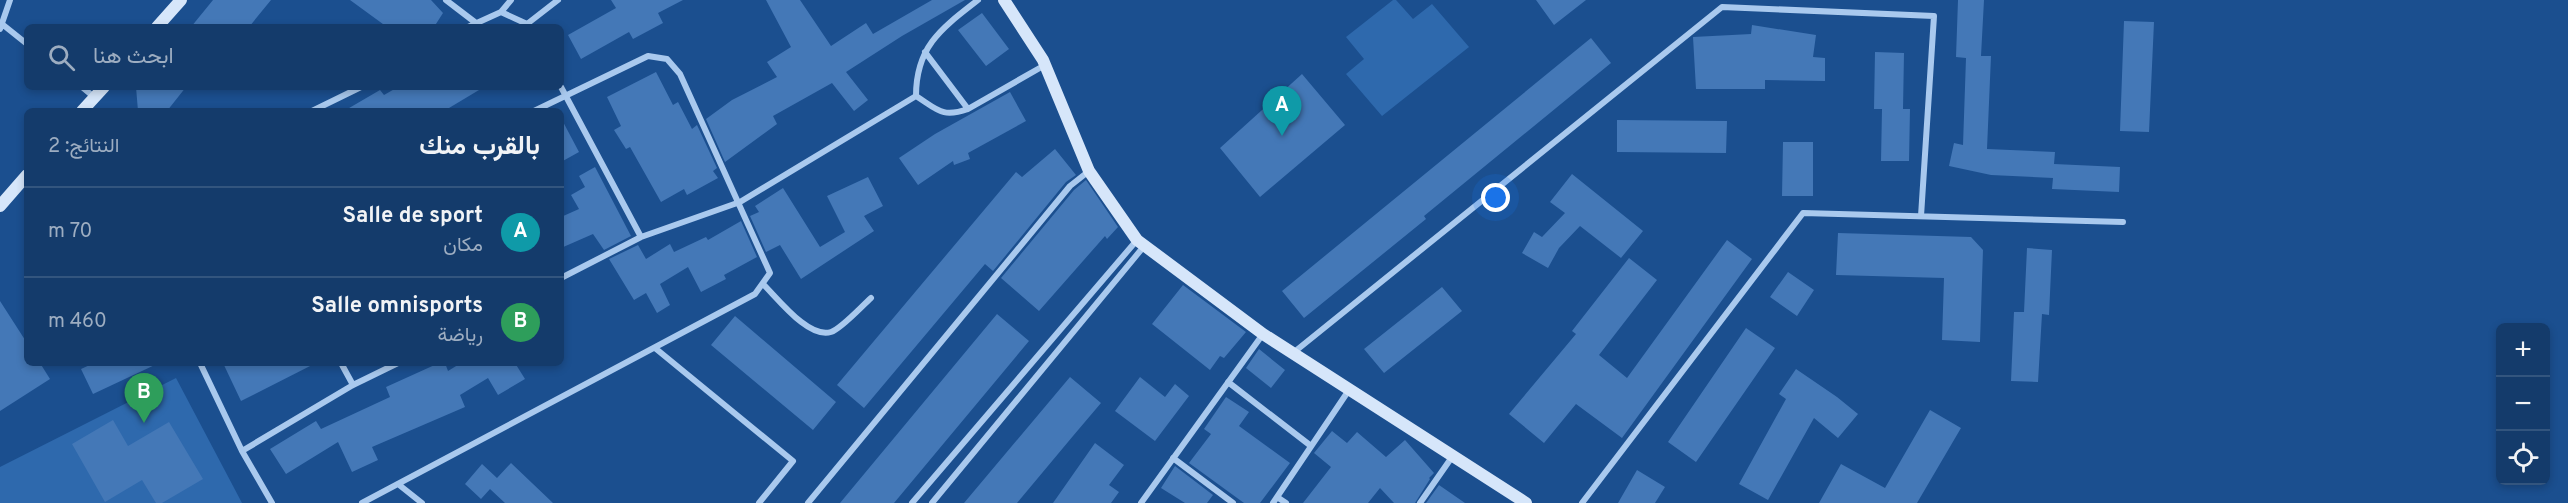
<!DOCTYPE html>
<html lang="ar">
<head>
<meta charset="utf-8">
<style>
  :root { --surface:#143b6b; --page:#1d4271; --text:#f1f3f6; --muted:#9dadc1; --line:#33557e; --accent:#bca0f2 }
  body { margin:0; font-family:Overpass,Vazirmatn,sans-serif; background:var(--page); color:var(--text); direction:rtl }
  .controls { position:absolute; right:18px; bottom:18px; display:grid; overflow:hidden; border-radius:9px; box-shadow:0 3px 9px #0003 }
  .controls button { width:54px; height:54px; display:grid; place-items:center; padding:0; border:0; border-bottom:2px solid var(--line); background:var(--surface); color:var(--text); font:30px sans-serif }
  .you { position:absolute; left:1496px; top:198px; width:21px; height:21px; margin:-15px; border:4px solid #fff; border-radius:50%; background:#1a73e8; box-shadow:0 0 0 9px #1a73e833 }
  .badge { display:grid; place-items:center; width:39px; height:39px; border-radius:50%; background:var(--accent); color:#fff; font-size:20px; font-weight:700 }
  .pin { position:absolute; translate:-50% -50px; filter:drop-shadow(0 2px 3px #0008) }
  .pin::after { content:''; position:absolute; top:32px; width:21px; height:18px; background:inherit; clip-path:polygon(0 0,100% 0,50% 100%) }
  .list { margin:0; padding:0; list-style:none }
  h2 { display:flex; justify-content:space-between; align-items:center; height:78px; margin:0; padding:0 24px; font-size:26px }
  h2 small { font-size:20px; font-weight:400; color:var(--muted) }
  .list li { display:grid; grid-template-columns:39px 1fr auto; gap:18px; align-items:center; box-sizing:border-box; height:90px; padding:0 24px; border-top:2px solid var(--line) }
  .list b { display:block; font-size:22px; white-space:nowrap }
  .list p { margin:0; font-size:20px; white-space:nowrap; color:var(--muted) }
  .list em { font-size:20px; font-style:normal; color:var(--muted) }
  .icon { flex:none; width:33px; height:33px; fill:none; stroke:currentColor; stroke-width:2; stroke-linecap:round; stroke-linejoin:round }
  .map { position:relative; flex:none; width:2568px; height:503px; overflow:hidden; direction:ltr }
  .search { position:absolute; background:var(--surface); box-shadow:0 3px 9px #0003; left:24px; top:24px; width:540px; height:66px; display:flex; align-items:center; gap:15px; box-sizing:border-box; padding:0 21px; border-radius:9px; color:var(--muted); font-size:22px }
  .panel { position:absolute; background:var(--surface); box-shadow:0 3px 9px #0003; left:24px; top:108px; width:540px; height:258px; border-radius:9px; direction:rtl }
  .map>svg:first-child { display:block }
  .green { fill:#2e69ad }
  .building { fill:#4478b7 }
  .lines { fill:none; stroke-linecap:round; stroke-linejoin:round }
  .street { stroke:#a9c9ee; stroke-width:6 }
  .secondary { stroke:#d6e6fa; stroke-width:12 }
</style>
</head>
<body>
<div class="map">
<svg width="2568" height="503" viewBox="0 0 2568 503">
  <rect width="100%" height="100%" fill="#1b4f8f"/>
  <!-- green -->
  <path class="green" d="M1393 0H1396L1413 19 1432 4 1469 47 1382 116 1346 74 1364 59 1346 37Z
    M176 378 242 503H0V467Z"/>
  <!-- building -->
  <path class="building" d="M213 0H271L249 27H191Z
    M350 0H431L443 13 434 27H387Z
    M611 0H683L658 13 663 23 633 39 629 32 581 59 568 35 616 8Z
    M766 0H800L831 46 866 23 873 34 932 0H965L902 36 846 72 868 100 854 111 832 83 773 116 777 124 725 162 706 119 732 100 777 77 767 62 791 47Z
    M1536 0H1586L1554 25Z
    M1958 0H1984L1981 56H1991L1987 149 2055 152 2054 164 2120 167 2119 192 2052 189 2053 178 1991 175 1949 166 1954 143 1963 145 1966 58 1956 57Z
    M982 13 1009 49 986 66 958 30Z
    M2124 21 2154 22 2149 132 2120 131Z
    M1752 25 1816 35 1813 57 1825 58V81L1765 80V89H1696L1693 37 1751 34Z
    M1591 38 1611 63 1424 216 1426 219 1304 318 1282 291Z
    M1875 52 1904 53 1903 109H1910L1909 161H1881L1882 109H1874Z
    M656 72 673 105 678 102 692 129 697 125 717 168 713 171 718 178 687 195 684 189 661 202 630 147 626 149 614 130 621 126 607 97Z
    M1302 74 1345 125 1260 197 1220 148Z
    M136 87H186L167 111H138Z
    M398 87H484L444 111H344L380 90 384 95Z
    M1010 92 1026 121 968 153 970 159 954 165 953 161 918 185 899 158 935 134Z
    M561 118 579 152 561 162Z
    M1617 120 1727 121 1726 153 1617 152Z
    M1783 142H1813V196H1782Z
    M1055 149 1076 175 1066 182 993 271 985 264 864 408 837 385 1016 172 1022 177Z
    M595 167 631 236 604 250 593 234 561 248V217L579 209 571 195 585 187 579 176Z
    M1572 174 1643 231 1621 258 1580 226 1559 248 1548 268 1522 253 1534 232 1542 237 1565 213 1550 202Z
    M868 177 883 206 864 216 874 231 801 279 780 245 766 252 750 216 759 212 755 206 783 188 820 247 845 232 827 196Z
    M1086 180 1118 227 1107 239 1105 236 1039 311 1001 278 1074 190Z
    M741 221 757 257 724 275 726 279 701 292 688 267 660 284 670 305 657 313 646 293 634 300 609 259 638 245 646 259 670 244 674 252 706 237 708 240Z
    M1838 233 1971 237 1983 250 1980 342 1942 340 1944 278 1836 275Z
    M1727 240 1752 259 1622 438 1576 404 1544 443 1509 414 1576 334 1572 331 1629 258 1657 280 1599 355 1627 378Z
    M2027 248 2052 250 2049 315 2042 314 2038 382 2011 381 2014 312H2024Z
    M1788 272 1814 290 1797 316 1770 297Z
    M1183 285 1246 332 1224 358 1220 356 1210 370 1152 324Z
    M1442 287 1462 311 1384 373 1364 349Z
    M0 301 27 343V363H40L50 379 0 411Z
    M997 314 1029 341 894 503H840Z
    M735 316 836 402 813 430 711 345Z
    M1746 328 1775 348 1696 462 1668 442Z
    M1259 349 1285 370 1271 388 1246 368Z
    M94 363H159L93 394 81 369Z
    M223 363H316L241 401Z
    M439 363H445L448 371 461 363H515L525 379 498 395 488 378 460 395 465 407 372 447 378 460 352 472 338 442 286 474 270 449 316 421 321 429 390 397 386 387Z
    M1796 369 1837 397 1858 414 1838 438 1814 418 1768 500 1739 484 1786 399 1779 394Z
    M1070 377 1101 403 1073 436 1017 503H964Z
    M1140 377 1165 397 1175 384 1189 396 1155 441 1115 411Z
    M1226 397 1249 412 1239 426 1290 463 1260 503H1244L1189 463 1211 434 1204 429Z
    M1930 410 1961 428 1917 503H1819L1841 464 1885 488Z
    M113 420 128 446 169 422 203 479 162 503H156L142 480 105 502 72 444Z
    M1332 431 1347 443 1357 432 1386 457 1405 440 1434 473 1429 478 1430 479 1415 503H1394L1380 488 1368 503H1303L1331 467 1314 453Z
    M1095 443 1124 465 1109 485 1119 492 1111 503H1053Z
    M511 463 553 503H505L490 489 481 499 465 484 482 464 497 478Z
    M1175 466 1213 495 1207 503H1185L1161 488Z
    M1637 470 1665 487 1655 503H1618Z
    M1439 485 1465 503H1426Z"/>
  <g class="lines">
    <!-- street -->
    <path class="street" d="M446 0 476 23
      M501 12 527 24 529 27
      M2 24 27 44
      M527 24 558 0
      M468 27 501 12 511 0
      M0 29 10 0
      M82 87 94 97
      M561 87 641 237
      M916 96C938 110 942 118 968 109L925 52
      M968 109 1045 65
      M312 111 361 87
      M561 278 641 237 740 202 916 96C916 46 942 28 978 0
      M764 285C779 300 809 339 831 332 841 329 862 306 871 298
      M655 348 793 461 759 503
      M1293 353 1722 7 1934 16 1921 216
      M200 363 242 451 272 503
      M341 363 353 385
      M1228 382 1311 446
      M242 451 353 385 398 363
      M1173 458 1233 503
      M398 484 422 503
      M1277 497 1286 503
      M362 503 755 294 770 273 680 74 667 59 648 56 534 111
      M808 503 1070 186 1089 171
      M912 503 1137 240
      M932 503 1145 245
      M1141 503 1263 334
      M1273 503 1349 390
      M1420 503 1452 457
      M1582 503 1803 213 2123 222"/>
    <!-- secondary -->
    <path class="secondary" d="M1004 0 1043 60 1089 171 1137 240 1263 334 1526 503
      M157 27 181 0
      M82 111 104 87
      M0 206 27 175"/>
  </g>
</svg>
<div class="controls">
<button>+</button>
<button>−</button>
<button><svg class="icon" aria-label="locate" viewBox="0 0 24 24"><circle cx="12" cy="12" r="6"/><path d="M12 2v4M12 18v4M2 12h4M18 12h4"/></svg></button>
</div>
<div class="you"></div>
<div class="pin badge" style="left:1282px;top:136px;background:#0f9aa8">A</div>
<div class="pin badge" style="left:144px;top:423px;background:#2e9e5b">B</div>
<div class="search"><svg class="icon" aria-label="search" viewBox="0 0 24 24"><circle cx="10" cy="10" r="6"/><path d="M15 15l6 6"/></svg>ابحث هنا</div>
<section class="panel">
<h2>بالقرب منك<small>النتائج: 2</small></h2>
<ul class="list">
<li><span class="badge" style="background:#0f9aa8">A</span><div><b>Salle de sport</b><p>مكان</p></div><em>70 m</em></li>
<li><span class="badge" style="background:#2e9e5b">B</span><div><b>Salle omnisports</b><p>رياضة</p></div><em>460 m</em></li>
</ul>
</section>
</div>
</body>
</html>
